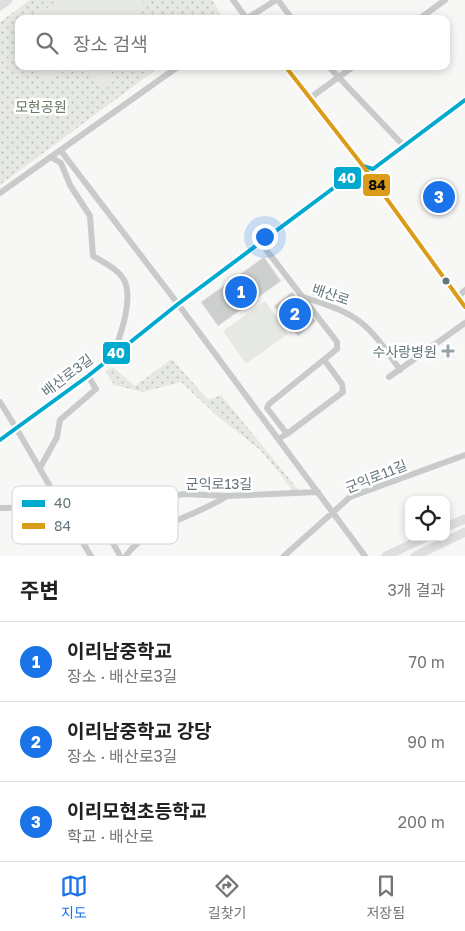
<!DOCTYPE html>
<html lang="ko">
<head>
<meta charset="utf-8">
<style>
  :root { --surface:#fff; --page:#f2f2f2; --text:#202124; --muted:#757577; --line:#e0e0e0; --accent:#1a73e8 }
  body { margin:0; font-family:"Golos Text","Noto Sans KR",sans-serif; background:var(--page); color:var(--text) }
  .controls { position:absolute; right:15px; bottom:15px; display:grid; overflow:hidden; border-radius:10px; box-shadow:0 2px 8px #0003 }
  .controls button { width:45px; height:45px; display:grid; place-items:center; padding:0; border:0; border-bottom:1px solid var(--line); background:var(--surface); color:var(--text); font:25px sans-serif }
  .you { position:absolute; left:264px; top:236px; width:18px; height:18px; margin:-12px; border:4px solid #fff; border-radius:50%; background:#1a73e8; box-shadow:0 0 0 8px #1a73e833 }
  .badge { display:grid; place-items:center; width:32px; height:32px; border-radius:50%; background:var(--accent); color:#fff; font-size:16px; font-weight:700 }
  .pin { position:absolute; translate:-50% -50%; border:2px solid #fff; box-shadow:0 1px 5px #0006 }
  .list { margin:0; padding:0; list-style:none }
  h2 { display:flex; justify-content:space-between; align-items:center; height:65px; margin:0; padding:0 20px; font-size:21px }
  h2 small { font-size:16px; font-weight:400; color:var(--muted) }
  .list li { display:grid; grid-template-columns:32px 1fr auto; gap:15px; align-items:center; box-sizing:border-box; height:80px; padding:0 20px; border-top:1px solid var(--line) }
  .list b { display:block; font-size:19px; white-space:nowrap }
  .list p { margin:0; font-size:16px; white-space:nowrap; color:var(--muted) }
  .list em { font-size:16px; font-style:normal; color:var(--muted) }
  .icon { flex:none; width:28px; height:28px; fill:none; stroke:currentColor; stroke-width:2; stroke-linecap:round; stroke-linejoin:round }
  .map { position:relative; flex:none; width:465px; height:556px; overflow:hidden }
  .search { position:absolute; background:var(--surface); box-shadow:0 2px 8px #0003; left:15px; right:15px; top:15px; height:55px; display:flex; align-items:center; gap:12px; box-sizing:border-box; padding:0 18px; border-radius:10px; color:var(--muted); font-size:19px }
  .sheet { height:305px; background:var(--surface) }
  nav { display:flex; justify-content:space-around; align-items:center; box-sizing:border-box; height:70px; border-top:1px solid var(--line); background:var(--surface); font-size:14px; color:var(--muted) }
  nav a { display:grid; justify-items:center; gap:2px }
  nav .on { color:var(--accent) }
  .map>svg:first-child { display:block }
  .park { fill:url(#park-dots) }
  .pitch { fill:#e6e8e3 }
  .building { fill:#cdcfcf; stroke:#e6e6e6 }
  .lines { fill:none; stroke-linecap:round; stroke-linejoin:round }
  .minor { stroke:#c9cbcb; stroke-width:6 }
  .major { stroke:#dedfdf; stroke-width:9 }
  .bus-1-casing { stroke:#fff; stroke-width:8 }
  .bus-2-casing { stroke:#fff; stroke-width:8 }
  .bus-1 { stroke:#00a9ce; stroke-width:4 }
  .bus-2 { stroke:#da9c19; stroke-width:4 }
  .bus-dot { fill:#64767e; stroke:#fff; stroke-width:2 }
  .poi-dot { fill:#97a3a8; stroke:#fff; stroke-width:2 }
  .labels { text-anchor:middle; dominant-baseline:central; stroke-width:5; stroke-linejoin:round; paint-order:stroke }
  .park-label { font-size:14px; fill:#697763; stroke:#fff }
  .street-label { font-size:14px; fill:#64767e; stroke:#fff }
  .poi-label { font-size:14px; fill:#64767e; stroke:#fff; text-anchor:end }
  .key { fill:#fff; stroke:#d0d6d8; stroke-width:1 }
  .key-label { font-size:14px; fill:#64767e }
  .line-badge { stroke:#fff; stroke-width:2 }
  .badge-label { font-size:14px; text-anchor:middle; font-weight:bold; fill:#fff }
  .pale-badge-label { font-size:14px; text-anchor:middle; font-weight:bold; fill:#111 }
</style>
</head>
<body>
<div class="map">
<svg width="465" height="556" viewBox="0 0 465 556">
  <defs>
    <pattern id="park-dots" width="8" height="8" patternUnits="userSpaceOnUse" patternTransform="scale(1.25)"><rect width="8" height="8" fill="#e6e8e3"/><path d="M2 2h.1M6 6h.1" fill="none" stroke="#bec1bd" stroke-width="1.8" stroke-linecap="round"/></pattern>
  </defs>
  <rect width="100%" height="100%" fill="#f7f7f6"/>
  <!-- park -->
  <path class="park" d="M30 0H212L223 18 19 19V66H161L0 185V22Z
    M172 359 208 400 221 395 300 492 295 495 279 472 259 449 216 415 181 382 143 392 114 385 105 371 113 367 135 386Z"/>
  <!-- pitch -->
  <path class="pitch" d="M57 0H141L147 7 132 19H33Z
    M33 66H70L47 84Z
    M92 66H103L116 78 107 88 87 72Z
    M265 301 288 334 246 364 223 331Z"/>
  <!-- building -->
  <path class="building" d="M264 257 281 281 218 326 201 302Z
    M292 292 316 321 298 336 274 306Z"/>
  <g class="lines">
    <!-- minor -->
    <path class="minor" d="M233 0 247 19
      M278 0 292 19
      M246 19 276 0
      M419 19 445 0
      M285 66 363 166 465 307
      M328 66 403 145
      M310 98 354 66
      M61 151 178 304 365 556
      M51 157 61 163 70 185 90 216 93 256C103 262 118 269 124 280 134 298 120 336 114 354
      M0 193 179 66
      M261 243 337 342V349L269 404 267 408 287 434
      M303 297C360 315 366 321 400 370
      M458 297 465 290
      M389 377 465 323
      M0 402C32 452 59 505 91 556
      M278 439 287 434 343 392 342 384 325 361
      M0 440 88 376 178 304 363 166 373 169 465 100
      M40 468 57 437 60 420 96 389 88 376
      M86 507 89 516 106 530 120 556
      M0 508 86 507 185 494 227 496 318 492
      M126 556C145 527 197 516 227 496
      M284 556 350 497 465 455"/>
    <!-- major -->
    <path class="major" d="M0 6 8 0
      M446 527 465 519
      M386 556 426 537
      M415 556 465 532"/>
    <defs>
      <path id="bus-1" d="M0 440 88 376 178 304 363 166 373 169 465 100"/>
      <path id="bus-2" d="M285 66 363 166 465 307"/>
    </defs>
    <!-- bus-1 casing -->
    <use href="#bus-1" class="bus-1-casing"/>
    <!-- bus-2 casing -->
    <use href="#bus-2" class="bus-2-casing"/>
    <!-- bus-1 -->
    <use href="#bus-1" class="bus-1"/>
    <!-- bus-2 -->
    <use href="#bus-2" class="bus-2"/>
  </g>
  <!-- markers -->
  <circle class="bus-dot" cx="446" cy="281" r="4.5"/>
  <path class="poi-dot" d="M445.5 343.5h5v5h5v5h-5v5h-5v-5h-5v-5h5z"/>
  <g class="labels">
    <!-- park labels -->
    <g class="park-label">
      <text x="41" y="106">모현공원</text>
    </g>
    <!-- street labels -->
    <g class="street-label">
      <text transform="translate(331 294) rotate(19)">배산로</text>
      <text transform="translate(67 375) rotate(-37)">배산로3길</text>
      <text transform="translate(376 476) rotate(-22)">군익로11길</text>
      <text x="219" y="483">군익로13길</text>
    </g>
    <!-- poi labels -->
    <g class="poi-label">
      <text x="437" y="351">수사랑병원</text>
    </g>
  </g>
  <!-- legend -->
  <rect x="12" y="486" width="166" height="58" rx="8" class="key"/>
  <rect x="22" y="500" width="23" height="7" fill="#00a9ce"/>
  <rect x="22" y="523" width="23" height="6" fill="#da9c19"/>
  <g class="key-label">
    <text x="54" y="508">40</text>
    <text x="54" y="531">84</text>
  </g>
  <g class="line-badge">
    <rect x="333" y="166" width="29" height="24" rx="5" fill="#00a9ce"/>
    <rect x="362" y="173" width="29" height="24" rx="5" fill="#da9c19"/>
    <rect x="102" y="341" width="29" height="24" rx="5" fill="#00a9ce"/>
  </g>
  <g class="badge-label">
    <text x="347" y="183">40</text>
    <text x="116" y="358">40</text>
  </g>
  <g class="pale-badge-label">
    <text x="377" y="190">84</text>
  </g>
</svg>
<div class="controls">
<button><svg class="icon" aria-label="locate" viewBox="0 0 24 24"><circle cx="12" cy="12" r="6"/><path d="M12 2v4M12 18v4M2 12h4M18 12h4"/></svg></button>
</div>
<div class="you"></div>
<div class="pin badge" style="left:241px;top:292px">1</div>
<div class="pin badge" style="left:295px;top:314px">2</div>
<div class="pin badge" style="left:439px;top:197px">3</div>
<div class="search"><svg class="icon" aria-label="search" viewBox="0 0 24 24"><circle cx="10" cy="10" r="6"/><path d="M15 15l6 6"/></svg>장소 검색</div>
</div>
<section class="sheet">
<h2>주변<small>3개 결과</small></h2>
<ul class="list">
<li><span class="badge">1</span><div><b>이리남중학교</b><p>장소 · 배산로3길</p></div><em>70 m</em></li>
<li><span class="badge">2</span><div><b>이리남중학교 강당</b><p>장소 · 배산로3길</p></div><em>90 m</em></li>
<li><span class="badge">3</span><div><b>이리모현초등학교</b><p>학교 · 배산로</p></div><em>200 m</em></li>
</ul>
</section>
<nav>
<a class="on"><svg class="icon" aria-label="map" viewBox="0 0 24 24"><path d="M3 6l6-2 6 2 6-2v14l-6 2-6-2-6 2zM9 4v14M15 6v14"/></svg>지도</a>
<a><svg class="icon" aria-label="directions" viewBox="0 0 24 24"><path d="M12 3l9 9-9 9-9-9zM9 14v-3h6M13 9l2 2-2 2"/></svg>길찾기</a>
<a><svg class="icon" aria-label="saved" viewBox="0 0 24 24"><path d="M7 4h10v16l-5-4-5 4z"/></svg>저장됨</a>
</nav>
</body>
</html>
